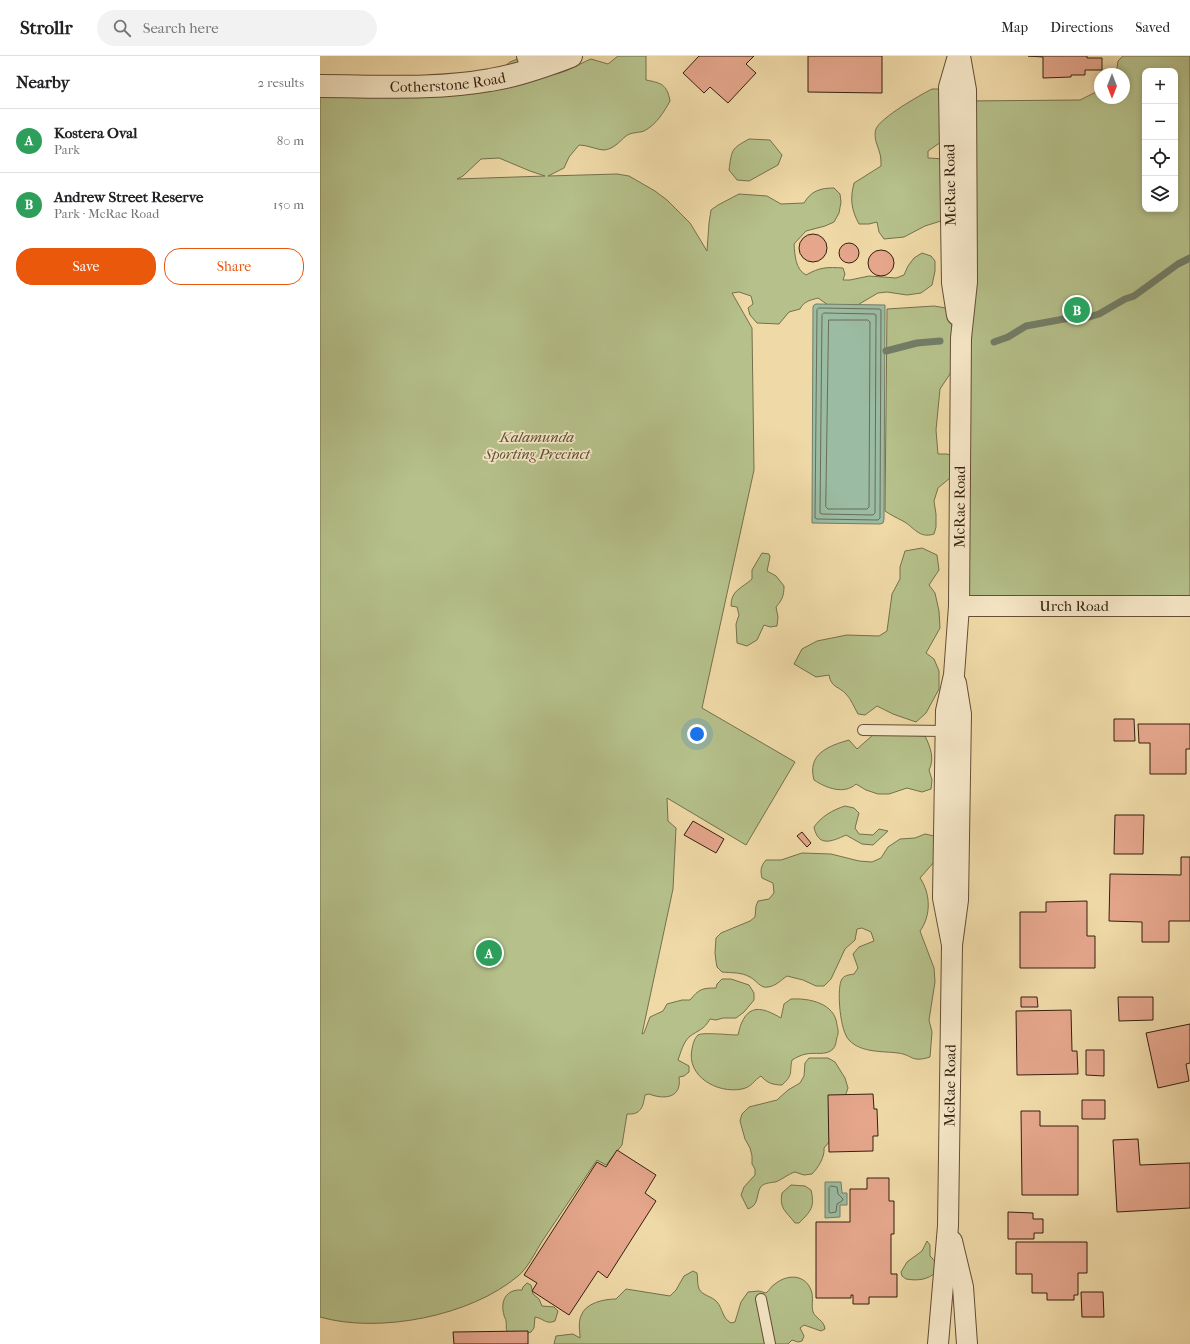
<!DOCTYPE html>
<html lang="en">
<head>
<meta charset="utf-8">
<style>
  :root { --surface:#fff; --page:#f2f2f2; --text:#202124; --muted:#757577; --line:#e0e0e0; --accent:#ea580c }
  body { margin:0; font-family:"IM FELL French Canon",serif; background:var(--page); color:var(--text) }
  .controls { position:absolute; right:12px; top:12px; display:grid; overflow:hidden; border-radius:8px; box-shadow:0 2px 6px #0003 }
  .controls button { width:36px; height:36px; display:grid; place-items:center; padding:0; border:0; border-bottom:1px solid var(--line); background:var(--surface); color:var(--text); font:20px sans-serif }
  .compass { position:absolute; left:774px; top:12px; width:36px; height:36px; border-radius:50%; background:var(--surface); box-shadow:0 2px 6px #0003; rotate:180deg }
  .you { position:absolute; left:377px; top:678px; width:14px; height:14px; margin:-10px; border:3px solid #fff; border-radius:50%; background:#1a73e8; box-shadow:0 0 0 6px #1a73e833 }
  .badge { display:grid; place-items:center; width:26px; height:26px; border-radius:50%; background:var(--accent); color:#fff; font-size:13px; font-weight:700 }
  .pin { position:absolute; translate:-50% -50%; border:2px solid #fff; box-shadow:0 1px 4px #0006 }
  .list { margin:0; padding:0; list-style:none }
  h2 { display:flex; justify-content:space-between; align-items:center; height:52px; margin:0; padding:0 16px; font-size:17px }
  h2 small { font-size:13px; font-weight:400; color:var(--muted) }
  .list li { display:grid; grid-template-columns:26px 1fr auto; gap:12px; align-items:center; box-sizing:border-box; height:64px; padding:0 16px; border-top:1px solid var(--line) }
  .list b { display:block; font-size:15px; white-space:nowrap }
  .list p { margin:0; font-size:13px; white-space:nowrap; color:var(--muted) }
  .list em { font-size:13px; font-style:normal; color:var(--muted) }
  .actions { display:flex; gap:8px; padding:12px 16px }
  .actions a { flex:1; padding:9px 0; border:1px solid var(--accent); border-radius:16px; text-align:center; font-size:14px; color:var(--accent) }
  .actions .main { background:var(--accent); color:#fff }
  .icon { flex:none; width:22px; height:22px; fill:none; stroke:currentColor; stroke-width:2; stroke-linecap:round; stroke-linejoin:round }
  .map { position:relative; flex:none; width:870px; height:1288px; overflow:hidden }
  header { display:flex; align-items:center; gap:24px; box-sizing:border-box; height:56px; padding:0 20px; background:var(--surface); border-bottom:1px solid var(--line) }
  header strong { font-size:19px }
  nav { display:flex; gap:22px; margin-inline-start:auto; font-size:14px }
  .search { width:280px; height:36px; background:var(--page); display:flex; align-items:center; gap:10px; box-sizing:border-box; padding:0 14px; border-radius:22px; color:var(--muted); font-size:15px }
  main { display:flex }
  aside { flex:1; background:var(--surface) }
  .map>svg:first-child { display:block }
  .green { fill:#b5c08a; stroke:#75704c; fill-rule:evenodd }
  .water { fill:#9bbba2; stroke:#727d67 }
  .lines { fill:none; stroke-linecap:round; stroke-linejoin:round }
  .shore { stroke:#686d58; stroke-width:1 }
  .stream { stroke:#727d67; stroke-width:7 }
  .building { fill:#e5a68c; stroke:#351f0f }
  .service-casing { stroke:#644e35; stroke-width:12 }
  .minor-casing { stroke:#644e35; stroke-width:22 }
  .tertiary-casing { stroke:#644e35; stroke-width:24 }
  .service { stroke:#f5e6c6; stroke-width:10 }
  .minor { stroke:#f5e6c6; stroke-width:20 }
  .tertiary { stroke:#f5e6c6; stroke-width:22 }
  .labels { text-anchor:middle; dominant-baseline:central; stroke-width:3.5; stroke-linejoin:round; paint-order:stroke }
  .street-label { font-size:15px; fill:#351f0f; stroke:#f5e6c6 }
  .park-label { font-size:15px; font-style:italic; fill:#5b4f34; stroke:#f5e6c6 }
</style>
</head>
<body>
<header>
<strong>Strollr</strong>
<div class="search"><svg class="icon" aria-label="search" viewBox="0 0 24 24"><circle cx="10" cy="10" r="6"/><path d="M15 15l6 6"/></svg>Search here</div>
<nav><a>Map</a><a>Directions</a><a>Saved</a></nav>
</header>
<main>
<aside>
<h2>Nearby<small>2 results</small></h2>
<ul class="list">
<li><span class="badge" style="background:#2e9e5b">A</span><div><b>Kostera Oval</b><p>Park</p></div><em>80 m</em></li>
<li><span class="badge" style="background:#2e9e5b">B</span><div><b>Andrew Street Reserve</b><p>Park · McRae Road</p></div><em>150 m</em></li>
</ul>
<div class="actions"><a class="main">Save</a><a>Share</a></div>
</aside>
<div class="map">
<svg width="870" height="1288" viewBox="0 0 870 1288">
  <rect width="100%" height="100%" fill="#efd9a7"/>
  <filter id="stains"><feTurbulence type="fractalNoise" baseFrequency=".005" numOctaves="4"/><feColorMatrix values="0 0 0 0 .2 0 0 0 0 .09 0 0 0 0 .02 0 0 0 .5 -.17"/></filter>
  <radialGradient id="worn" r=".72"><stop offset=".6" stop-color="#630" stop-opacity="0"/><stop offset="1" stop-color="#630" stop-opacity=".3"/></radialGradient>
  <!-- green -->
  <path class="green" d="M205 0C210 5 215 11 221 16 234 25 258 8 271 3L288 8 298 0H326V24C341 27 347 28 350 45 344 56 336 69 324 75 319 77 311 76 306 80 300 85 293 94 283 94 275 93 267 89 259 89L249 101 244 112 228 120 297 118 309 120 335 135 347 144 370 167 387 195 389 167 391 154 398 149 419 138 447 140 461 148 484 147C491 135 500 132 514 132L520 138 521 146 519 157 514 166 505 170 486 175 474 188C475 199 475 213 486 219 500 211 507 211 523 212L525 218 523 224H530L549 220 576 222 584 219 588 210 594 202 602 197 611 200 615 205V215L612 229 601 237 587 239 567 236 558 237 529 254 508 249 498 242C491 244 484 245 480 253L469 256 459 268 437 267 430 259 428 252 433 248 431 240 419 236 412 237 432 272 434 414 382 652 475 706 426 789 347 742 348 765 356 772 353 833 322 978 324 977 330 961 343 955 347 948 362 944H370C379 933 382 932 396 932L397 928 402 923H411L429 929 434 937V944L424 956 416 962H403L396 964 390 963C384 974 378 974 369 981 363 987 361 996 358 1004L369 1010V1016L364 1020 359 1021C362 1042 345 1044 329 1038L325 1039C323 1051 321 1059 307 1058L302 1089 286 1109 277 1104C258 1132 239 1160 221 1187 215 1197 207 1213 198 1220 151 1260 59 1278 0 1261V41L12 34 181 13 190 6ZM179 102 210 115 225 120 137 123 143 120 161 103Z
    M803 0H870V550H639L646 45 760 44 780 34V42H804V18H796L798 5ZM825 15H855V153H825Z
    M612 33H618L624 38 621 86 608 95V102L626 103 624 164 605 170 584 181 564 183 559 176 557 166 549 168H539C531 153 530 143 534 127L561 110C561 106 561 102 560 98 558 90 553 82 556 73 560 62 600 39 612 33Z
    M429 83 450 84 462 99 458 109 429 125 417 124 409 114C412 93 411 93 429 83Z
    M614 250 626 252 632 261 633 309 630 318 620 333 616 374 618 398H627L635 401 630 422 618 432 614 445 616 458V471L614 478C599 483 594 471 583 465 577 462 571 459 565 455L567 253Z
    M602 492 617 499 619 514 609 529 615 537 619 555 620 572 606 597 614 603 619 615V633L606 657 596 666 573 658 557 650 545 659 538 658C534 651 531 643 526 638 519 630 511 632 509 619L496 621 474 608 482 593 497 585 527 579 559 580 567 575 572 538 580 523V511L585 495Z
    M442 497 449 498 450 501 447 515 456 520 464 530C464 540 462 544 456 551L458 561 457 570 450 571 444 569 437 584 427 590 417 587 416 568 419 559 417 551 411 550C411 534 421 533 432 523V514Z
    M554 678 605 680C610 690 615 703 609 714L612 724 611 733 602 736 587 732 569 738H558L546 734 536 728C524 739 506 732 494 724 487 698 508 690 529 684L537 693Z
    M525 750 534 752 539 757 535 772 539 778 553 779 559 773 568 775 553 789 542 788 526 779C511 786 498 791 494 771 501 761 512 754 525 750Z
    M605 778 614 780 615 805 600 822C611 838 611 860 600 875L614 912 615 926 609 964 612 976 610 1001C591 1007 593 999 578 997 562 995 541 997 529 984 520 975 517 936 521 925 523 919 529 919 534 918L538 912 533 898 539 891 554 885 551 876 542 872 537 873 535 884 525 893 511 923 504 930H496L483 924 467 920C461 924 456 930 448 931 441 933 436 924 430 921 421 916 412 917 402 916L397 911 396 905 395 897 396 882 401 877 430 865 435 861 436 850 438 845 449 843 454 837 453 827 442 822C440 814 441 810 446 804H461L482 797 511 798 539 805 552 806 561 802 568 791 580 783 595 782Z
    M471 943C489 942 515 947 517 969 518 973 519 977 517 981 516 985 516 990 513 993 506 1000 495 996 486 998 481 999 477 1001 472 1004 469 1017 474 1018 462 1029 453 1029 447 1027 441 1020 434 1024 432 1031 422 1033 397 1038 366 1020 372 993 373 988 374 983 378 979 383 976 409 979 418 979 419 975 420 970 422 966 431 946 447 954 461 962L464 948Z
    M489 1002H508L515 1006 525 1022 528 1032 509 1086 504 1092C505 1101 498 1112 492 1118L484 1119 475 1116C468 1118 460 1125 455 1126 449 1127 443 1127 440 1132 436 1140 439 1149 428 1153L421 1139 424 1131 435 1119V1113L432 1108V1100L430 1092 425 1083 420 1065 422 1058 429 1051 457 1044 468 1034 480 1027 484 1020 485 1007Z
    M471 1129 485 1130 491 1134C495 1151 491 1155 479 1167H475C466 1155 459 1153 462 1137Z
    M607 1185 610 1189V1200C616 1205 616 1209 616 1216 608 1224 597 1225 586 1223L582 1220 581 1216 587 1206 602 1195Z
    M373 1215 377 1217C378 1222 377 1228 379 1233 383 1240 392 1240 397 1246 403 1253 402 1262 411 1267L415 1266 421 1246 428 1236 439 1235 446 1237C450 1234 451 1230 455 1228 467 1218 485 1218 491 1234 494 1241 491 1249 493 1256 496 1263 504 1264 505 1273L501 1275 484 1269 480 1272 484 1280 482 1285 478 1286 472 1284 468 1288H234L236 1280 253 1278 260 1282C260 1275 258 1267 261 1260 265 1247 284 1243 296 1243L306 1233 350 1240 356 1234 364 1220Z
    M207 1227 211 1229 213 1238 219 1243 222 1250 234 1251 238 1255 235 1265C226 1269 223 1262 215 1261L214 1272 211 1276 200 1280 188 1277C185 1272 187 1270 186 1265 186 1263 184 1261 184 1259 180 1245 186 1233 202 1234L203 1231Z"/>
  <!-- water -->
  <path class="water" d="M496 248 565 249 564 463 563 467 560 468 492 467 493 251 494 249Z
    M505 1126H521L522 1137H527V1149H520V1161L505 1162Z"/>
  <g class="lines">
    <!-- shore -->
    <path class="shore" d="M499 252 559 253 561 254 560 462 558 464 497 463 495 462 497 254Z
      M504 257 554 258 556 259 555 457 553 459 502 458 500 457 502 259Z
      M509 264H548L550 266 549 451 547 453H508L506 451Z
      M511 1130 517 1131 518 1138 523 1143 522 1145 517 1148 516 1156 510 1157 509 1156V1132Z"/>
    <!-- stream -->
    <path class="stream" d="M674 286 688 281 706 270 744 263 769 261 779 258 805 243 814 240 858 208 870 202
      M566 295 597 287 620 285"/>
  </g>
  <!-- building -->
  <path class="building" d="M379 0H434L426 8 436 17 408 47 390 31 384 37 363 17Z
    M488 0H562V37L488 36Z
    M708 0H767V2H782V14H765V19H751V21L723 22V1Z
    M479 192a14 14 0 1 1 28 0a14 14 0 1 1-28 0Z
    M519 197a10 10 0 1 1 20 0a10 10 0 1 1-20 0Z
    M548 207a13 13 0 1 1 26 0a13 13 0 1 1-26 0Z
    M794 663H814L815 685H794Z
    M818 668H870V693H866V718H830V687H819Z
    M795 759H824L823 798H794Z
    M373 765 404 783 396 797 364 779Z
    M482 776 491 787 487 791 477 780Z
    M861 801H870V865H849V886H822V866L789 865 790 818 861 819Z
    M767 845V880H775V912H700V856H726V846Z
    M701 941H717L718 951H701Z
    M798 941H833V964L799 965Z
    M751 954 752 995H757L758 1018 697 1019 696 955Z
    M870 968V1007L866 1008 869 1025 838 1032 826 977Z
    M766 994H784V1020L766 1019Z
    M553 1038 554 1053H557L558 1080H553V1095L509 1096 508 1039Z
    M762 1044H785V1063H762Z
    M701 1055H720V1070H758V1139H702Z
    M818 1083 820 1109 870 1107V1152L797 1156 793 1084Z
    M297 1094 336 1119 325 1137 336 1145 287 1222 278 1215 249 1259 212 1235 217 1227 204 1219 277 1106 286 1111Z
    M547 1122H569V1145H574V1178H571V1218H577V1241H549V1248H533V1239H531V1242H496V1166H530V1133H547Z
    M688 1156 713 1157V1163H723V1177H714V1183H688Z
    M696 1186H767V1217H758V1239H754V1244H727V1237H712V1218H696Z
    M761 1236H783L784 1261H762Z
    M208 1275V1288H134L133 1276Z"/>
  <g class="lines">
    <defs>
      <path id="service" d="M543 674 626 675
        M441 1243 450 1288"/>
      <g id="minor">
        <path d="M207 0 212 13"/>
        <path d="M637 259 632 227 629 31 638 0"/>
        <path id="s1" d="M639 550H870"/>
        <path id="s2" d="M632 889 623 842 626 655 634 619 639 550 641 282 647 226 646 34 640 0"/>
        <path d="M632 1185 643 1231 647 1288"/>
        <path id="s3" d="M618 1288 628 1170 632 889 638 844 641 658 636 627"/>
      </g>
      <g id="tertiary">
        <path id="s4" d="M0 30C56 30 115 34 170 24 197 20 225 10 251 0"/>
      </g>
    </defs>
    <!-- service casing -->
    <use href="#service" class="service-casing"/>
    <!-- minor casing -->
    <use href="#minor" class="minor-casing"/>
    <!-- tertiary casing -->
    <use href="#tertiary" class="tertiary-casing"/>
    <!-- service -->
    <use href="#service" class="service"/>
    <!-- minor -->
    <use href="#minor" class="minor"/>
    <!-- tertiary -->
    <use href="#tertiary" class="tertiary"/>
  </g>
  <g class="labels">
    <!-- street labels -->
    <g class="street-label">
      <text stroke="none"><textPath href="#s4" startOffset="128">Cotherstone Road</textPath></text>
      <text transform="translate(630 129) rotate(-91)">McRae Road</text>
      <text stroke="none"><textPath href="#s2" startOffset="440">McRae Road</textPath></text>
      <text stroke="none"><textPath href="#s1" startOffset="115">Urch Road</textPath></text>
      <text stroke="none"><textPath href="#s3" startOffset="259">McRae Road</textPath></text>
    </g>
    <!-- park labels -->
    <g class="park-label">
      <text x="217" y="381">Kalamunda<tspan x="217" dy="17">Sporting Precinct</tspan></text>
    </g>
  </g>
  <rect width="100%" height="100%" filter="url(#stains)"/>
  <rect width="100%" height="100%" fill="url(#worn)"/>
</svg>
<div class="controls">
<button>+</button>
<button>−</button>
<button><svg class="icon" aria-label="locate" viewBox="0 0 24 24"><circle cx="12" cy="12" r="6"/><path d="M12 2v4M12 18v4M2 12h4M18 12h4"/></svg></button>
<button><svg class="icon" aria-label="layers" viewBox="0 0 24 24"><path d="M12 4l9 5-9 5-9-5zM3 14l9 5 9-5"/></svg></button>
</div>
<svg class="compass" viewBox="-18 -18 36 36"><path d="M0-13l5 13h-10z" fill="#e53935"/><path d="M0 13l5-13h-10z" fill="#757577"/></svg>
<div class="you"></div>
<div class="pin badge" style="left:169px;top:897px;background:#2e9e5b">A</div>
<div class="pin badge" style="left:757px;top:254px;background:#2e9e5b">B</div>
</div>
</main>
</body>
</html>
